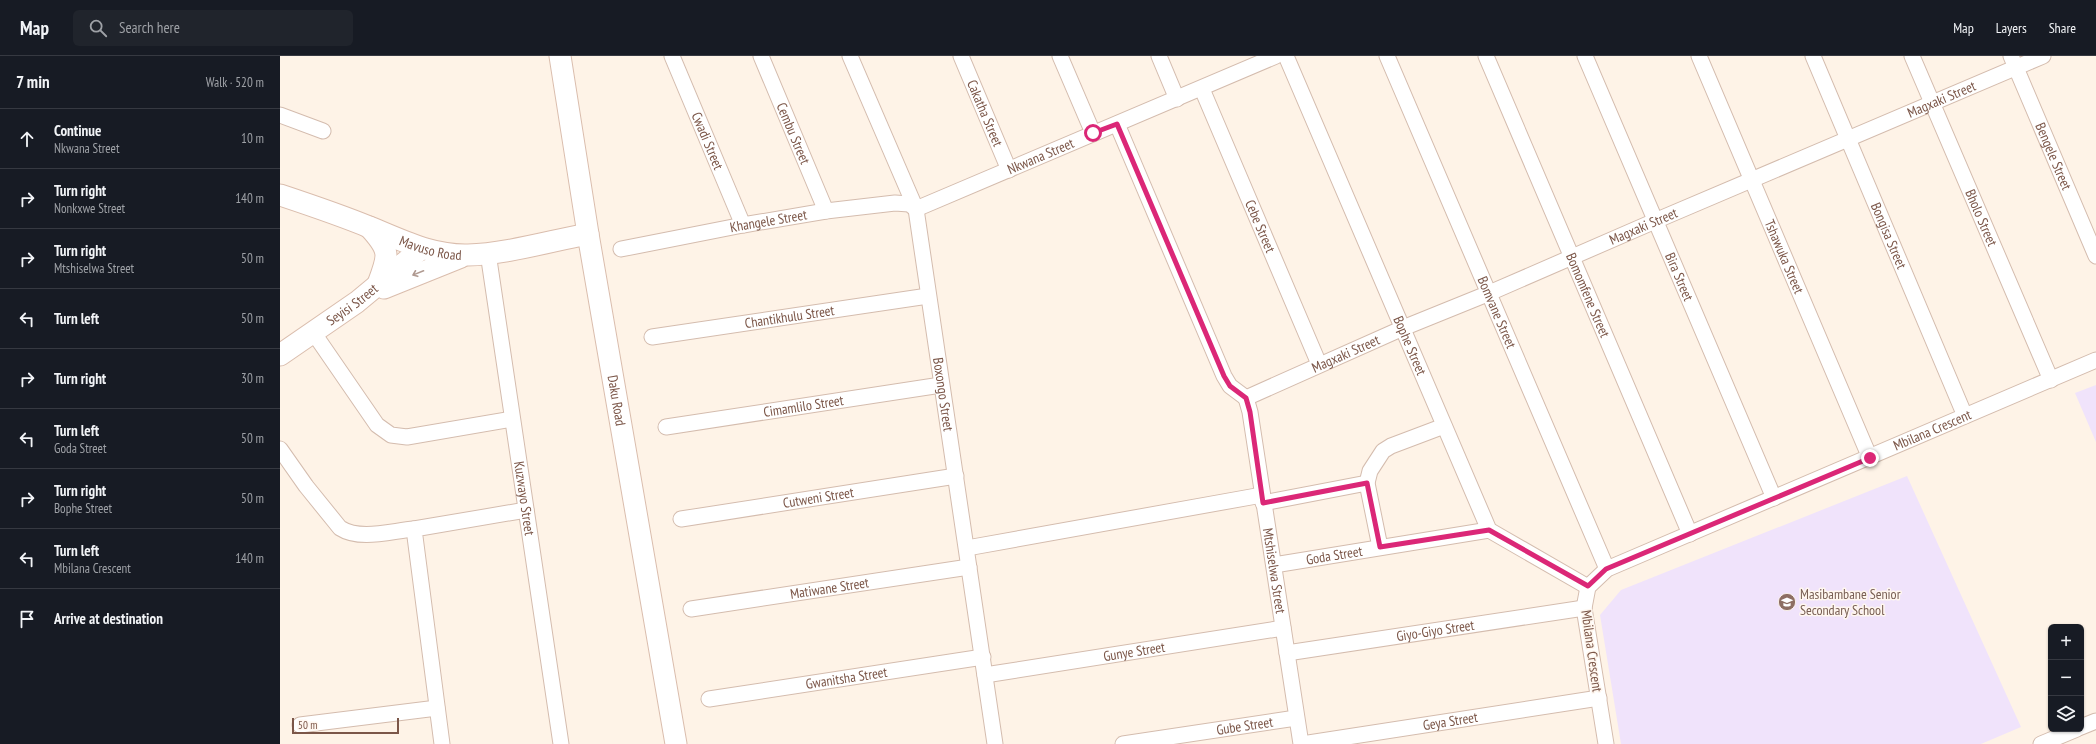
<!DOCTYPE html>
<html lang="en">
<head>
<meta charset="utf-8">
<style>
  :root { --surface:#171b24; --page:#20242c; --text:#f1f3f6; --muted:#9ea1a6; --line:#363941 }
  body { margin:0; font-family:"PT Sans Narrow",sans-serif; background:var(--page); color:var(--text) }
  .controls { position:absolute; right:12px; bottom:12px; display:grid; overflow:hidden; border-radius:6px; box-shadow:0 1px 3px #0004 }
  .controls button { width:36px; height:36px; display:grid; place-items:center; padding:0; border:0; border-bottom:1px solid var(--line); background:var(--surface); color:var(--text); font:20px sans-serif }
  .scale { position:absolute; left:12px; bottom:10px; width:107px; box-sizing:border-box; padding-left:4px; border:2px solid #7b5648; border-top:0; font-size:11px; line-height:14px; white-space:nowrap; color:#7b5648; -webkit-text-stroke:3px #fff7ef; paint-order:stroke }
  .stop { position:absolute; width:12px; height:12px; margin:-9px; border:3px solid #db2777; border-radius:50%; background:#fff }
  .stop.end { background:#db2777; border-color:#fff; box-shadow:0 1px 4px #0008 }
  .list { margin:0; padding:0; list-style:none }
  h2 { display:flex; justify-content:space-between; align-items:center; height:52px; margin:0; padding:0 16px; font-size:17px }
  h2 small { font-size:13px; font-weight:400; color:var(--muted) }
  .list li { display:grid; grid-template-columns:26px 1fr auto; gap:12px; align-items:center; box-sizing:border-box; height:60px; padding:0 16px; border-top:1px solid var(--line) }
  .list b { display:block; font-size:15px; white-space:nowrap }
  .list p { margin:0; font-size:13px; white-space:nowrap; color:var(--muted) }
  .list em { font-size:13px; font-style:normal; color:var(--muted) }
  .icon { flex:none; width:22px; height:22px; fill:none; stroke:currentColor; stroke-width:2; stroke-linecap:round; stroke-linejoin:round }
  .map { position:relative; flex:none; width:1816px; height:688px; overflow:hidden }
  header { display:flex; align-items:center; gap:24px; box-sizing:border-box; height:56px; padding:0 20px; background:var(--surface); border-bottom:1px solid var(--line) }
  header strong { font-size:19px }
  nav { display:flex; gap:22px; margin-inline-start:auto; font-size:14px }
  .search { width:280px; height:36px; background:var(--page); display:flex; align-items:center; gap:10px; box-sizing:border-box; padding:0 14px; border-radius:6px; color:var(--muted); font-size:15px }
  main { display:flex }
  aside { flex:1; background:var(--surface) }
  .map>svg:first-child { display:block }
  .education { fill:#f0e3fb }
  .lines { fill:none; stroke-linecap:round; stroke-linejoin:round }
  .street-casing { stroke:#d4bcae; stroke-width:17 }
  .secondary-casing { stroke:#dabdad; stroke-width:23 }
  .street { stroke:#fff; stroke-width:15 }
  .secondary { stroke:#fff; stroke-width:21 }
  .oneway { stroke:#b09a91 }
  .route { stroke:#db2777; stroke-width:5 }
  .labels { text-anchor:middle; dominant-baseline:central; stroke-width:3; stroke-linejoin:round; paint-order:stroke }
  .street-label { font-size:14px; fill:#7b5648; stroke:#fff7ef }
  .education-label { font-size:14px; fill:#785e54; stroke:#fff7ef; text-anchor:start }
</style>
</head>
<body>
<header>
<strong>Map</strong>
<div class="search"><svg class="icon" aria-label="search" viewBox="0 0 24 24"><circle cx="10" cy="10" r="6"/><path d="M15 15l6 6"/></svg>Search here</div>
<nav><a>Map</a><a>Layers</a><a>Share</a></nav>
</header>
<main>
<aside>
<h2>7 min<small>Walk · 520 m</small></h2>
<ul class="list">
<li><svg class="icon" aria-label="ahead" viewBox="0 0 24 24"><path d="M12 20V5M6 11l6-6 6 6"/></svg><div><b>Continue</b><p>Nkwana Street</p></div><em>10 m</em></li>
<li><svg class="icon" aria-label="right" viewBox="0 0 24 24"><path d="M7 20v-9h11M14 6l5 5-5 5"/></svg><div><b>Turn right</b><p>Nonkxwe Street</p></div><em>140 m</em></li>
<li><svg class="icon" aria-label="right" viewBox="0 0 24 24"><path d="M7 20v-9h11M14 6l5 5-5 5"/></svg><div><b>Turn right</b><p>Mtshiselwa Street</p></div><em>50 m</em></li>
<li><svg class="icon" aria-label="left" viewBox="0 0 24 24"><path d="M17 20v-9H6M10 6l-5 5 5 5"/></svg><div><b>Turn left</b></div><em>50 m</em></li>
<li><svg class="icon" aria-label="right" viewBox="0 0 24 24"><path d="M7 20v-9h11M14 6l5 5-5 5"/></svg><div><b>Turn right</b></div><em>30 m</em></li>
<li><svg class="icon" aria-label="left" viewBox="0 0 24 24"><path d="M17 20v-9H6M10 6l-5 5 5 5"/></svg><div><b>Turn left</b><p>Goda Street</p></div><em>50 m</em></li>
<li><svg class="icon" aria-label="right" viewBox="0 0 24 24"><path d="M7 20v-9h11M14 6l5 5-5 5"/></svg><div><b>Turn right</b><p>Bophe Street</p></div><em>50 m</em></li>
<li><svg class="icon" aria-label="left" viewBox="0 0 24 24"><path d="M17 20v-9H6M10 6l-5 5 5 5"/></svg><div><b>Turn left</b><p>Mbilana Crescent</p></div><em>140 m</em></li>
<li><svg class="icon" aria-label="arrive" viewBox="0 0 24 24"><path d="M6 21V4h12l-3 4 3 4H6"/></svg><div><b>Arrive at destination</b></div></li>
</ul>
</aside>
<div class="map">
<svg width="1816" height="688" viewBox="0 0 1816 688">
  <rect width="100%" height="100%" fill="#fef3e7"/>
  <!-- education -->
  <path class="education" d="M1816 329V386L1795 337Z
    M1627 420 1741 671 1701 688H1341L1320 559 1341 534Z"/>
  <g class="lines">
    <defs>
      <g id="street">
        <path id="s1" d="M392 0 463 169"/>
        <path id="s2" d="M481 0 546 155"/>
        <path id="s3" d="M570 0 636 153 715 688"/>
        <path id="s4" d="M681 0 729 114"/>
        <path d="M780 0 813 77"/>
        <path d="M879 0 897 43"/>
        <path id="s5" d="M1006 0 1209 474 1308 531"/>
        <path id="s6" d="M1107 0 1327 513"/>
        <path id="s7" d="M1206 0 1410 478"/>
        <path id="s8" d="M1305 0 1494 442"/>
        <path id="s9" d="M1419 0 1590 402"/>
        <path id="s10" d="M1533 0 1685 360"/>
        <path id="s11" d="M1632 0 1771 324"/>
        <path id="s12" d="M1731 0 1816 200"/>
        <path id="s13" d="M922 33 1039 308"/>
        <path d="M0 59 43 75"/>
        <path d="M837 68 944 320 950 330 966 342"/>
        <path id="s14" d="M341 193 463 169 546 155 615 147 629 148 636 153 996 0"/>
        <path id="s15" d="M208 197 281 688"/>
        <path d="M33 276 97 369 111 379 127 381 232 363"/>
        <path id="s16" d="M372 281 648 240"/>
        <path id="s17" d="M966 342 1123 272 1207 238 1375 165 1763 0"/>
        <path id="s18" d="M966 342 970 356 1021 688"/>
        <path id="s19" d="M386 371 661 329"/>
        <path d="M0 393 26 430 60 472C80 485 111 475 134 473"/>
        <path d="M983 447 1087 427"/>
        <path id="s20" d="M401 463 676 420"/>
        <path d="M1100 491 1087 427 1090 415 1103 395 1111 390 1164 370"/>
        <path d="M687 492 982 439"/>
        <path id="s21" d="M994 509 1209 474"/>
        <path id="s22" d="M411 553 689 511"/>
        <path id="s23" d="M1007 597 1304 552"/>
        <path id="s24" d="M705 619 1003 572"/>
        <path id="s25" d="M429 643 703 601"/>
        <path d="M20 669 157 652"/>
        <path d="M1801 671 1816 665"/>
        <path d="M162 688 134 473 246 454"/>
        <path id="s26" d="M843 688 1016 662"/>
        <path id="s27" d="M1022 688 1319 642"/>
        <path id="s28" d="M1326 688 1304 552 1308 531 1327 513 1816 304"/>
        <path d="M1761 688 1797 673"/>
      </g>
      <g id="secondary">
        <path id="s29" d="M280 0 308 178 396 688"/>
        <path id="s30" d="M0 139C30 149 60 159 89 171 122 184 151 200 188 199 226 198 270 185 308 178"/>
        <path d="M89 171C111 195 109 199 98 228"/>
        <path d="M104 232 181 201"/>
        <path id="s31" d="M0 299 77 246 141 193"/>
      </g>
    </defs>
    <!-- street casing -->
    <use href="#street" class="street-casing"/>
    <!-- secondary casing -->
    <use href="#secondary" class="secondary-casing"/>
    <!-- street -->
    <use href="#street" class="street"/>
    <!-- secondary -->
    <use href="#secondary" class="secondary"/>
  </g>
  <!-- one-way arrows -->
  <defs><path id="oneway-shaft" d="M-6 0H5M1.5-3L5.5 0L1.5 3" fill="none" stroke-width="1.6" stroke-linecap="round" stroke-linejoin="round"/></defs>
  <use class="oneway" href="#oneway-shaft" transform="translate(138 217) rotate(158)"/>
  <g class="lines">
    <!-- route -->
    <path class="route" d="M813 77 837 68 944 320 950 330 966 342 970 356 983 447 1087 427 1100 491 1209 474 1308 530 1326 513 1590 402"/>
  </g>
  <!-- icons -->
  <defs>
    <symbol id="school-disc" viewBox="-11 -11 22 22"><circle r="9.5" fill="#8d6e63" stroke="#fff7ef"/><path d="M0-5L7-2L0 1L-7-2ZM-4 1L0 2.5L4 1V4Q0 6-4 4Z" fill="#fff"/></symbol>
  </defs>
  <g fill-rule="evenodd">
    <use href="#school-disc" x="1497" y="536" width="20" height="20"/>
  </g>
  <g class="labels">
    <!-- street labels -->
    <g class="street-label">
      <text stroke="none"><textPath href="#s17" startOffset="757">Magxaki Street</textPath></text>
      <text stroke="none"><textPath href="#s4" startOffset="62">Cakatha Street</textPath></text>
      <text stroke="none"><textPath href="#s2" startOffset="84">Cembu Street</textPath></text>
      <text stroke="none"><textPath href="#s1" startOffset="92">Cwadi Street</textPath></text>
      <text stroke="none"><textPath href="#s14" startOffset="436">Nkwana Street</textPath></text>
      <text stroke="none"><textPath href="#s12" startOffset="109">Bengele Street</textPath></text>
      <text stroke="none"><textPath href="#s11" startOffset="176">Bholo Street</textPath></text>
      <text stroke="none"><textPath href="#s14" startOffset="150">Khangele Street</textPath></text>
      <text stroke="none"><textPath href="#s13" startOffset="149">Cebe Street</textPath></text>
      <text stroke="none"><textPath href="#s17" startOffset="433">Magxaki Street</textPath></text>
      <text stroke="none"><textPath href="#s10" startOffset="195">Bongisa Street</textPath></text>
      <text stroke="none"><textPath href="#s30" startOffset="160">Mavuso Road</textPath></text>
      <text stroke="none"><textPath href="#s9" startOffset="218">Tshawuka Street</textPath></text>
      <text stroke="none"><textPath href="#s8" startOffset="240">Bira Street</textPath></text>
      <text stroke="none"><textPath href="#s7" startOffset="260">Bomomfene Street</textPath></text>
      <text stroke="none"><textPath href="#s31" startOffset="88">Seyisi Street</textPath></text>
      <text stroke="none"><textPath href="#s6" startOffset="279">Bomvane Street</textPath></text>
      <text stroke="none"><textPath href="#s16" startOffset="139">Chantikhulu Street</textPath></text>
      <text stroke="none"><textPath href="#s5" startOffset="315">Bophe Street</textPath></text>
      <text stroke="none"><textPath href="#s17" startOffset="109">Magxaki Street</textPath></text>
      <text stroke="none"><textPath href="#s3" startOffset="354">Boxongo Street</textPath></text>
      <text stroke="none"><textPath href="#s29" startOffset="349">Daku Road</textPath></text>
      <text stroke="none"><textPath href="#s19" startOffset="139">Cimamlilo Street</textPath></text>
      <text stroke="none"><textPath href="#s28" startOffset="539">Mbilana Crescent</textPath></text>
      <text stroke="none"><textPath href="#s20" startOffset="139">Cutweni Street</textPath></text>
      <text stroke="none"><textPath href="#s15" startOffset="248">Kuzwayo Street</textPath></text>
      <text stroke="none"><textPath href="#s21" startOffset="61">Goda Street</textPath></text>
      <text stroke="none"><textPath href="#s18" startOffset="175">Mtshiselwa Street</textPath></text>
      <text stroke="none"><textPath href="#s22" startOffset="140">Matiwane Street</textPath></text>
      <text stroke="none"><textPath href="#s23" startOffset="150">Giyo-Giyo Street</textPath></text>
      <text stroke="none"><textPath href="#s24" startOffset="151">Gunye Street</textPath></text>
      <text transform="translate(1312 595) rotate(82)">Mbilana Crescent</text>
      <text stroke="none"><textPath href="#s25" startOffset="139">Gwanitsha Street</textPath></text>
      <text stroke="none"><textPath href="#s27" startOffset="150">Geya Street</textPath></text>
      <text stroke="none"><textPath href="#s26" startOffset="123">Gube Street</textPath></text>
    </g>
    <!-- education labels -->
    <g class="education-label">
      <text x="1520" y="538">Masibambane Senior<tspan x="1520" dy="16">Secondary School</tspan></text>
    </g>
  </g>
</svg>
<div class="controls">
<button>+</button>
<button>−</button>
<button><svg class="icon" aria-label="layers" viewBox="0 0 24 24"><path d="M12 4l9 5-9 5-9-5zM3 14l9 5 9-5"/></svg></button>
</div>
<div class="scale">50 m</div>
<div class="stop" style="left:813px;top:77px"></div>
<div class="stop end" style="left:1590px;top:402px"></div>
</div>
</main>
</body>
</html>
